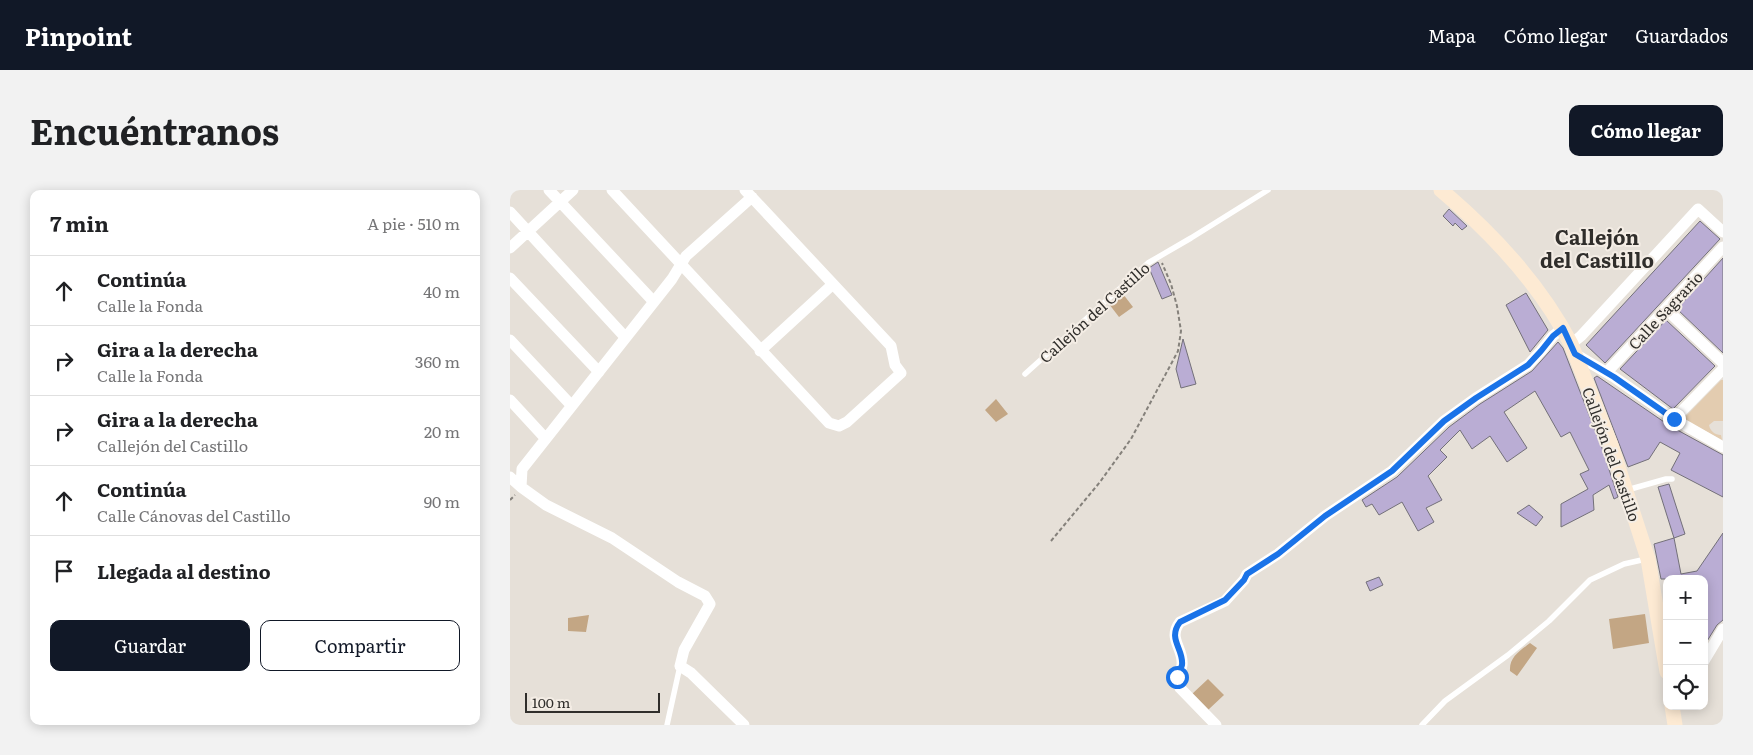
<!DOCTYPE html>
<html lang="es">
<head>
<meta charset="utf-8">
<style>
  :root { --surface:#fff; --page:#f2f2f2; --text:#202124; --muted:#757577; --line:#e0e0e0; --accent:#111827 }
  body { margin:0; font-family:Literata,serif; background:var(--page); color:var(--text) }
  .controls { position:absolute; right:15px; bottom:15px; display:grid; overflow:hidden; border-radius:10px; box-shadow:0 2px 12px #0003 }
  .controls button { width:45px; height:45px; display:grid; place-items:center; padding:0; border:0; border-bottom:1px solid var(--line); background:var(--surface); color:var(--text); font:25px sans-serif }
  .scale { position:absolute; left:15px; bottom:12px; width:135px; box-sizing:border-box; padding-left:5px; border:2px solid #302e2b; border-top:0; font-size:14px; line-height:18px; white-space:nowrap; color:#302e2b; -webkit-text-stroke:4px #f4ede5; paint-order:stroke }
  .stop { position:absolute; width:15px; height:15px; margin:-11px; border:4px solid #1a73e8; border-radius:50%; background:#fff }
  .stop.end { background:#1a73e8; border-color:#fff; box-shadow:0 1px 5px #0008 }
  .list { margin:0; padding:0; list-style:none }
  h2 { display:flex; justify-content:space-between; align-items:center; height:65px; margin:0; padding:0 20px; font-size:21px }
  h2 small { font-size:16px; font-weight:400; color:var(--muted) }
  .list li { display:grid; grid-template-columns:32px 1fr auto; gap:15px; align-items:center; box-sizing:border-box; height:70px; padding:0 20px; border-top:1px solid var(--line) }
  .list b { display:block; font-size:19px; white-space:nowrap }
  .list p { margin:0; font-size:16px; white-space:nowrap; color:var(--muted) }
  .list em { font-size:16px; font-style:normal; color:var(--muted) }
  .actions { display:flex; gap:10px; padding:15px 20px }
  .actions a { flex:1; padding:11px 0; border:1px solid var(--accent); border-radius:10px; text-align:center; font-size:18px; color:var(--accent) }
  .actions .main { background:var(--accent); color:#fff }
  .icon { flex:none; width:28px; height:28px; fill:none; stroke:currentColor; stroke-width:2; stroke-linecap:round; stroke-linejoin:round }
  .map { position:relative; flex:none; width:1213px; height:535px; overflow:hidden; border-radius:10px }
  header { display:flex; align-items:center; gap:30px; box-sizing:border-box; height:70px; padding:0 25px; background:var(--accent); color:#fff }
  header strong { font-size:24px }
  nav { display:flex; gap:28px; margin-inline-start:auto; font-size:18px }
  .intro { display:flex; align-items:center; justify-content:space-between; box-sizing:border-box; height:120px; padding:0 30px }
  h1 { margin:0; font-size:35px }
  .button { padding:12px 22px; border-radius:10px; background:var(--accent); color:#fff; font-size:18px; font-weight:700 }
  main { display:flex; gap:30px; padding:0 30px }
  aside { flex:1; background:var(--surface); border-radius:10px; box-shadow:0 2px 12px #0003 }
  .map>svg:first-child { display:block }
  .green { fill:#e3ccb0 }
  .water { fill:#c3a684 }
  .building { fill:#baadd4; stroke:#737079 }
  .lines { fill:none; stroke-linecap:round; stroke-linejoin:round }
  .path { stroke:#85817b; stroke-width:2; stroke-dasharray:4 2.5; stroke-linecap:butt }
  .lane { stroke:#fff; stroke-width:5.5 }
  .street { stroke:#fff; stroke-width:11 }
  .secondary { stroke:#fdead3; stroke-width:15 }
  .route { stroke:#1a73e8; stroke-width:6 }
  .labels { text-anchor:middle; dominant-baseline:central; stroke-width:4; stroke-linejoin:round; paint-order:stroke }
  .street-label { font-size:15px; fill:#302e2b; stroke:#f4ede5 }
  .district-label { font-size:20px; font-weight:bold; fill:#302e2b; stroke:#f4ede5 }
</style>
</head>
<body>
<header>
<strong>Pinpoint</strong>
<nav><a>Mapa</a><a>Cómo llegar</a><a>Guardados</a></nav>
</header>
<div class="intro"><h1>Encuéntranos</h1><a class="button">Cómo llegar</a></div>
<main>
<aside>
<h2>7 min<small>A pie · 510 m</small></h2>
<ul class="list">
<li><svg class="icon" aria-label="ahead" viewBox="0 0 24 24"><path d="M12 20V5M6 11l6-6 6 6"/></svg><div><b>Continúa</b><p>Calle la Fonda</p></div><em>40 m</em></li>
<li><svg class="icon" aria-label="right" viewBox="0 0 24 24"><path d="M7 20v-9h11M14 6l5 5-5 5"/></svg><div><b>Gira a la derecha</b><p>Calle la Fonda</p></div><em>360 m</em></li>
<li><svg class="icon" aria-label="right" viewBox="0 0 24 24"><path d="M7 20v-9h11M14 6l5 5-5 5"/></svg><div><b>Gira a la derecha</b><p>Callejón del Castillo</p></div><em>20 m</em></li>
<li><svg class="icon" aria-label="ahead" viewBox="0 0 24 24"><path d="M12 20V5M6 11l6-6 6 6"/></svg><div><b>Continúa</b><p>Calle Cánovas del Castillo</p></div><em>90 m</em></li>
<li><svg class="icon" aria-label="arrive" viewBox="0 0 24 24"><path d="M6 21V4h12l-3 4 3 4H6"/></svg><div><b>Llegada al destino</b></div></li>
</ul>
<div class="actions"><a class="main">Guardar</a><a>Compartir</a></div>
</aside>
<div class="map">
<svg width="1213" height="535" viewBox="0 0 1213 535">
  <rect width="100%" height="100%" fill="#e6e0d8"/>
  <!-- green -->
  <path class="green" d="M1211 190H1213V231H1204L1199 235C1200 241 1205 245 1211 245L1212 250 1175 230V227Z"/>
  <!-- water -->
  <path class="water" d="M613 104 623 117 609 127 599 114Z
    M486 209 498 224 486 232 475 220Z
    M1135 424 1139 453 1103 459 1099 429Z
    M79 425 76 442 58 441V428Z
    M1020 453 1027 458 1007 486 1000 481C999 467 1010 461 1020 453Z
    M698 489 714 505 698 520 682 504Z"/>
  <!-- building -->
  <path class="building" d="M939 19 957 36 952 40 945 33 943 36 933 26Z
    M1190 31 1210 49 1095 173 1076 155Z
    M1213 68V163L1167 119Z
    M648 72 662 105 652 109 639 78Z
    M1016 103 1038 140 1020 162 996 115Z
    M1156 130 1205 176 1163 219 1110 179Z
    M673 149 686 194 671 198 666 179Z
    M1048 152 1053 158 1092 258 1108 307 1104 309 1099 295 1083 305 1084 320 1051 337V314L1078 299 1070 284 1079 280 1060 242 1051 247 1025 201 994 222 1017 258 997 272 980 246 962 259 950 240 930 260 937 267 918 286 932 310 916 318 924 332 908 341 892 312 869 325 862 314 856 317 852 310 887 287 939 237 970 214 1022 181Z
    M1087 186 1160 236 1213 265V307L1161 280 1170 263 1150 252 1139 269 1118 277 1084 188Z
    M1159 294 1175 344 1164 348 1148 297Z
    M1019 315 1033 327 1026 336 1007 323Z
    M1213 343V430L1207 435 1194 456V389H1151L1144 354 1164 348 1171 384 1187 381Z
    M869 387 873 395 860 401 856 392Z"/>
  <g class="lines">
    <!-- path -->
    <path class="path" d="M0 310 5 305
      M541 351 590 292 621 249 668 161 671 141 667 116 661 94 652 73"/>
    <!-- lane -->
    <path class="lane" d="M515 184 638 73 681 48 758 0
      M1117 300 1156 289H1162
      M157 535 170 476
      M912 535 935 511 998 465 1039 431 1080 390 1114 374 1136 369"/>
    <!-- street -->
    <path class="street" d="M39 0 144 112
      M102 0 319 233 329 236 337 232 391 183 385 175 381 156 235 0
      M0 22 115 147
      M0 58 63 0
      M0 88 89 182
      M1156 119 1213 173
      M0 150 61 215
      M1061 154 1071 146 1188 19 1213 42
      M250 161 323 94
      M1065 164 1104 187 1164 229 1213 257
      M1097 182 1213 57
      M0 210 36 249
      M1164 229 1213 179
      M0 287 11 297 36 315 102 348 168 392 195 406 200 414 174 460 170 476 181 483 234 535
      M11 297 12 279 162 89 176 66 242 7
      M1194 471 1213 439
      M706 535 670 498C664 486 671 485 672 475 674 458 657 449 670 432L715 411 734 390 737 384 768 364 815 326 882 281 934 231 966 208 1018 175 1031 161 1043 146 1053 138"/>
    <!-- secondary -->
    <path class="secondary" d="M931 0C982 43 1030 94 1061 154L1101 255 1138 369 1157 482
      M1162 516 1165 535"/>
  </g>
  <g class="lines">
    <!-- route -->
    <path class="route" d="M667 487C668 483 671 479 672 475 674 459 657 449 670 432L715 410 734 390 737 384 768 364 815 326 882 281 934 231 966 208 1018 175 1031 161 1043 146 1053 138 1065 164 1104 187 1164 229"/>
  </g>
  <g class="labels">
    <!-- street labels -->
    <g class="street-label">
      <text transform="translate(1155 120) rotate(-47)">Calle Sagrario</text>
      <text transform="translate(584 122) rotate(-42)">Callejón del Castillo</text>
      <text transform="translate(1102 264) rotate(70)">Callejón del Castillo</text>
    </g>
    <!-- district labels -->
    <g class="district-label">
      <text x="1087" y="46">Callejón<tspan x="1087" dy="23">del Castillo</tspan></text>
    </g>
  </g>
</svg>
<div class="controls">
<button>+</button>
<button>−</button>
<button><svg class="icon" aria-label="locate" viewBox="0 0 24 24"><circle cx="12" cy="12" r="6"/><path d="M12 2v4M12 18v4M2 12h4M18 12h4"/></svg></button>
</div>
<div class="scale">100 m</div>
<div class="stop" style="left:667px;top:487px"></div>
<div class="stop end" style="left:1164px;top:229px"></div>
</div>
</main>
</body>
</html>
